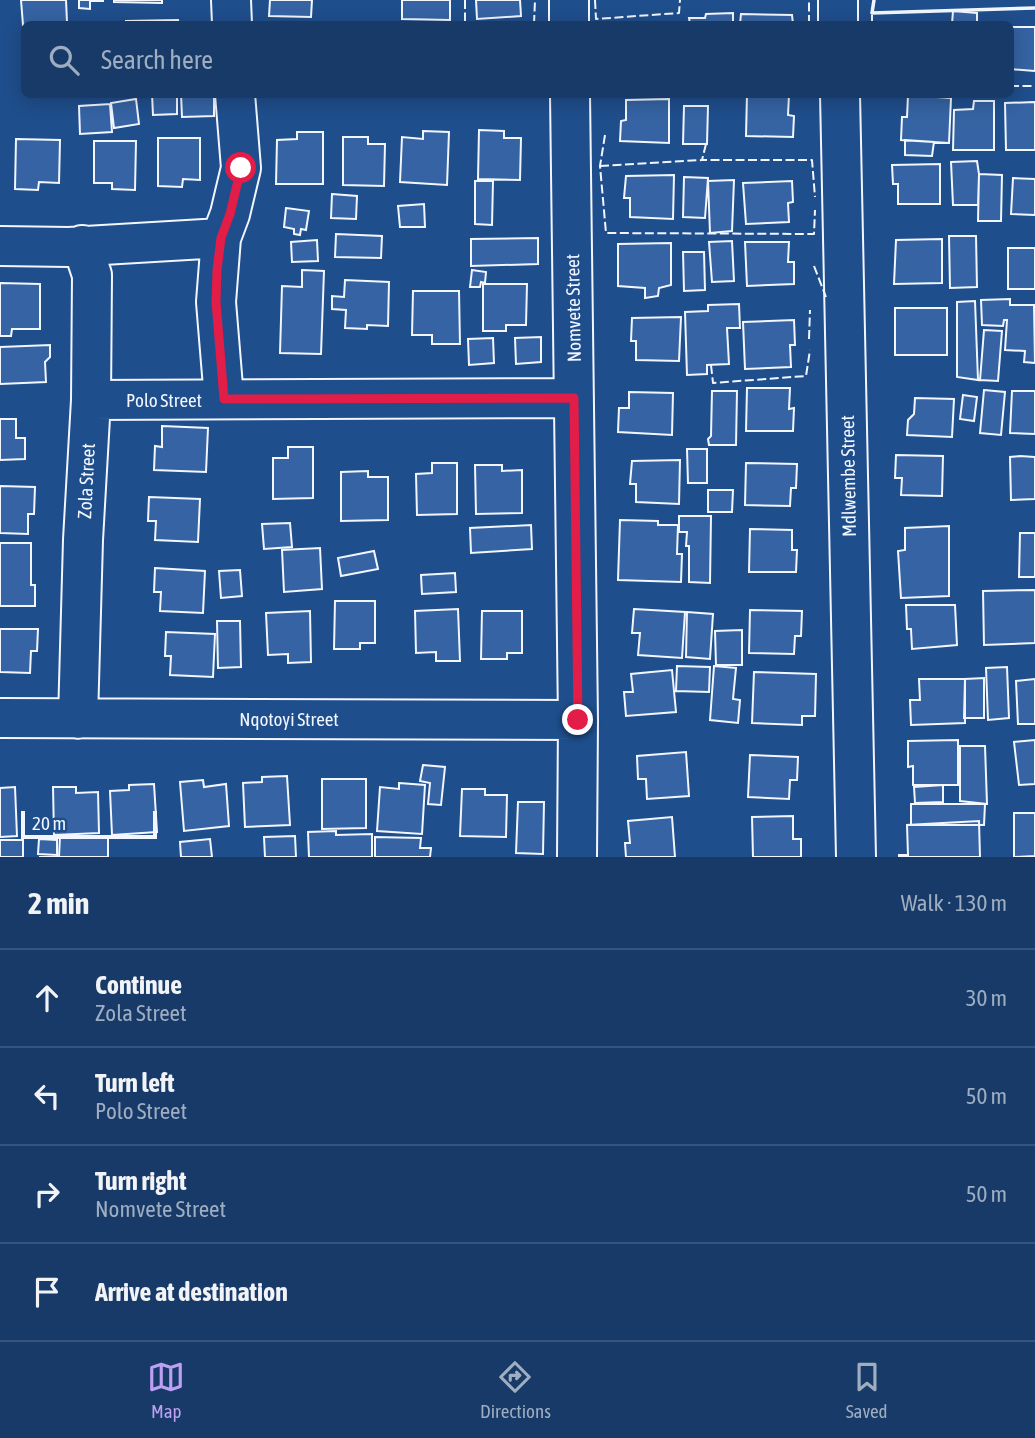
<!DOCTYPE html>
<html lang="en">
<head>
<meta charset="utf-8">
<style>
  :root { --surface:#173a69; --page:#244571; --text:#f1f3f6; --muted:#9eadc0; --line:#36547d; --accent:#bca0f2 }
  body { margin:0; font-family:"Asap Condensed",sans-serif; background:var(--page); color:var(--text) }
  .scale { position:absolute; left:21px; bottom:18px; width:136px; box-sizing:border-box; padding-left:7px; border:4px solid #f2f6ff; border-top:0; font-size:19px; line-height:24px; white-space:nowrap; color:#f2f6ff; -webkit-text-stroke:5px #1f4e8c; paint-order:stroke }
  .stop { position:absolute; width:21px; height:21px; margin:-16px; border:5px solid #e11d48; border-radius:50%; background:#fff }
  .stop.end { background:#e11d48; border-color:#fff; box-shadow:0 2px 7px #0008 }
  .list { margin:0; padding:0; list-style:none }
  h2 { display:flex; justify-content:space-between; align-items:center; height:91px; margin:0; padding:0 28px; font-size:30px }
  h2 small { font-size:23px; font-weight:400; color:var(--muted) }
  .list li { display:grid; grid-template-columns:46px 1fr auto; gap:21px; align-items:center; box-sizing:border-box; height:98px; padding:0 28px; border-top:2px solid var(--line) }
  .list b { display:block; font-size:26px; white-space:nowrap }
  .list p { margin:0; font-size:23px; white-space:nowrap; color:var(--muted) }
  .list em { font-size:23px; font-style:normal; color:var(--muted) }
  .icon { flex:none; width:38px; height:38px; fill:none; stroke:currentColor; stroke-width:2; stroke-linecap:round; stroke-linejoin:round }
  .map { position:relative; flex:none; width:1035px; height:857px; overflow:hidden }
  .search { position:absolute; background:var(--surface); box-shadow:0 4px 18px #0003; left:21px; right:21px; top:21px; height:77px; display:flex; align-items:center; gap:18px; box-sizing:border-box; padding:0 24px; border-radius:10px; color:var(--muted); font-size:26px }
  .sheet { height:483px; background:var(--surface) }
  nav { display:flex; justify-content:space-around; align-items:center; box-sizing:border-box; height:98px; border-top:2px solid var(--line); background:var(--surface); font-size:19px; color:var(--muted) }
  nav a { display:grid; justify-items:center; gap:4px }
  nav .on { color:var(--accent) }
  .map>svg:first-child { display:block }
  .building { fill:#3563a3; stroke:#f2f6ff; stroke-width:2 }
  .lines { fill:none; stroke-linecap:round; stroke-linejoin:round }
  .street-casing { stroke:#f2f6ff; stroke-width:42 }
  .street { stroke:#1f4e8c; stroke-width:38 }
  .fence { stroke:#f2f6ff; stroke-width:2; stroke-dasharray:9 3.5; stroke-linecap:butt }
  .wall { stroke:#f2f6ff; stroke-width:3.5 }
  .route { stroke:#e11d48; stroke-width:9 }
  .labels { text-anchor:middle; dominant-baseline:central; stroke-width:5; stroke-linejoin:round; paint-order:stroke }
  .street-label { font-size:19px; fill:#f2f6ff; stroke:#1f4e8c }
</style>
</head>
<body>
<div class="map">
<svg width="1035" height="857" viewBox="0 0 1035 857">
  <rect width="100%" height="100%" fill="#1f4e8c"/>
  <!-- building -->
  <path class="building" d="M21 0H66L67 22 23 25Z
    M79 0H103V1H90V9L79 8Z
    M114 0H162V3L114 2Z
    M270 0H312L311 17 269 16Z
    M402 0H450V20L402 19Z
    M476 0H520L521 16 477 19Z
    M953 11 977 13V24H952Z
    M733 13V24H690L689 18H705L706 14Z
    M741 14 792 15 793 24H740Z
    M178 20 179 24H126V21Z
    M1010 27H1035V71L1010 69Z
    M152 94H177V114L153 115Z
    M181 94H214V116L182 117Z
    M747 94 789 95 788 115 794 116 793 137 746 136Z
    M908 95 951 98 949 143 901 140 902 117H907Z
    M136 99 139 124 114 128 111 103Z
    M669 99V143L620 141 621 121 626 120V100Z
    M974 101H994V150H953L954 110 973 109Z
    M1035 102V150H1006L1005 103Z
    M110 104 112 132 80 134 79 106Z
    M684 106H708L707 144H683Z
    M479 130 504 131V138H521L520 180 478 179Z
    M423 131 449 132 447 185 400 182 402 137 423 139Z
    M297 132H323V184H276L277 140 297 139Z
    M343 137H368V144H385L384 186 343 185Z
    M158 138H200V180L183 179 182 187 158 186Z
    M16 139 60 140 59 183 39 182 38 190 15 189Z
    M905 140 934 142 932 156 905 155Z
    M94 141H136L135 190 112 189V183H94Z
    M977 161 979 174 978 205H953L951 162Z
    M940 164V204H898V184H893L892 165Z
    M979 174 1002 175 1001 221H978Z
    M674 175 673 219 630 217V198H624L626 176Z
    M684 177 708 178 705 218 683 217Z
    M1013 178 1035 179V215L1011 214Z
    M734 180 732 231 710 233 708 181Z
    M475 181H493L492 225 475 224Z
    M792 181 793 202 788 203 789 222 746 224 743 183Z
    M332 194 357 196 356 219 331 218Z
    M424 204 425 227H400L398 206Z
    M286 208 309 211 306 230 301 229 300 235 294 234V229L284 227Z
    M336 234 382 236 381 258 335 257Z
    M949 236H976L977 287 950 288Z
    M538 238V264L471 266V239Z
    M942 239V283L894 284 896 240Z
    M317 240 318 261 292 262 291 242Z
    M732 241 734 281 712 282 709 242Z
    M745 242H789L788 262H794V284L747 286Z
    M671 243V285L659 288 658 296 645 298V288L618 286V244Z
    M1008 248H1035V289H1008Z
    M683 252H704L705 290 684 291Z
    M302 270 324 271 321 354 280 353 282 286 302 287Z
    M472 270 486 272 485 283 481 282 480 287H470Z
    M345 280 389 282 388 326 367 325V329L345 328 346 310 332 309V296L344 297Z
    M0 283 40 284V329H12L11 336H0Z
    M483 284H527L526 325H506V331H483Z
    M413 291H459L460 344H432V335H412Z
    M1010 299V305H1034L1035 363 1024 362 1025 351 1005 350 1007 320H1004L1003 326 982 325 981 300Z
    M975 301 978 380 957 377V302Z
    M739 304 740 328H727L729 364 707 365V374L687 375 685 312 708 311V305Z
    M895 308H947V355H895Z
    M681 317 679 361 636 360V341H631L632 318Z
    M794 320 795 345H790L791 367 745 369 743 322Z
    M984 330 1002 331 998 381 980 380Z
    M541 337V362L516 364 515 338Z
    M493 338 494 363 469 365 468 339Z
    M50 345V357L45 362 46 382 0 384V347Z
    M747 388H790L789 409 794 408 793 431H746Z
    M984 390 1005 392 1001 435 980 433Z
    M712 391H737L736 445H709L708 439 711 436Z
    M1012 391H1035V434L1010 433Z
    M629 392 673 393 672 435 618 432 619 408H629Z
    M963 395 977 397 974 421 960 419Z
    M915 398 954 399 952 437 907 435 908 420 914 414Z
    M0 419H16V438H25V459L0 460Z
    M162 426 208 428 206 472 154 470 155 446 162 447Z
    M288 447H313V498L273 499V458H288Z
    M687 449H707V483H688Z
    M896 455 943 456 942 496 901 495 902 478H895Z
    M1020 456 1035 457V499L1011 500 1010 457Z
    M680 460 679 504 636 502V484H630L632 461Z
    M432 463H457V514L417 515 416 474 432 473Z
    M746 463 797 464 796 488H791L790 506 745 505Z
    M475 465H502V471L522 470V513L476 514Z
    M368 471V477H388V520L341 521V472Z
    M0 486 35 487 34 514H28V534L0 533Z
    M708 490H733L732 512H708Z
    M149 497 200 499 198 542 155 540 156 521H148Z
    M679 516H711L710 583 689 582V546H686L687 532H679Z
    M620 520 658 521V525H678L677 554H682L681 582 618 580Z
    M290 523 292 547 264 549 262 524Z
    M531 525 532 549 471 553 470 528Z
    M949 526V596L901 598 898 551 905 550V528Z
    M750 529 792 530V550H797L796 572H749Z
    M1020 533H1035V577H1019Z
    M0 543H31V585H35V606H0Z
    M320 548 322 589 284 592 282 550Z
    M374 551 378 569 341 576 338 558Z
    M155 568 205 571 203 613 160 611 161 592H154Z
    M240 570 242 596 221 598 219 571Z
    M455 573 456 592 422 594 421 575Z
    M1035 590V643L984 645 983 591Z
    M335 601H375V643H360V649H334Z
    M906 605H955L957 645 912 649 911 629H907Z
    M458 609 460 661H436V652L416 653 415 611Z
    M634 609 685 612 682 658 638 655 640 633H632Z
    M750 610 802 611 801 636H795L794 654 749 653Z
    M310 611 311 662 288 663V654L268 655 266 613Z
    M482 611H522V653H507V659H481Z
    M687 612 713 614 710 659 686 657Z
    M217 621H240L241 667 218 668Z
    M0 629H38L37 651H31L30 673 0 672Z
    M742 630V665H716L715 631Z
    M166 632 215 634 213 677 170 675 171 656H165Z
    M677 666 710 667 709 692 676 691Z
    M714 666 736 668 733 699 740 700 738 723 710 720Z
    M1007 667 1009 718 988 720 986 668Z
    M672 670 676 712 626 716 624 692H633L631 674Z
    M754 672 816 674 815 716H802V725L752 723Z
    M984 678V718H964L965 679Z
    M919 679H965V723L911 725 910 700H920Z
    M1035 679V724H1018L1016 681Z
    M958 740V785H913V766L908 767V741Z
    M1035 740V784L1019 785 1014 742Z
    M960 746H985L987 804 960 801Z
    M686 752 689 796 647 799 646 779H638L637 756Z
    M750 755 798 757 797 780H790L789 799 748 797Z
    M423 765 445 767 441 805 428 804 430 783 420 781Z
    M287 776 290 825 245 827 243 783 262 782V777Z
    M322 779H366V828L322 829Z
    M203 780 204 787 226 784 229 826 184 831 180 782Z
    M399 783 425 785 422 834 377 831 380 787 399 789Z
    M154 784 157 832 112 835 110 791 129 790V785Z
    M943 785V802L915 803 914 787Z
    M15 787 17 836 0 837V788Z
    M53 787H76V793L98 792 99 833 54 835Z
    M462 789H485V795H507L506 837 460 836Z
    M518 802H544L543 854 516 853Z
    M911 804H985L984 825H911Z
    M1014 813H1035V856L1014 857Z
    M793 816V839H801V857H753L752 817Z
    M672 817 675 857H626L625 843H630L628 821Z
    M979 821 980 857H899V855H908L907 825Z
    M336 831V835L372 834V857H309L308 832Z
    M60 836H108V857H39H59Z
    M295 836 296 857H265L264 837Z
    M375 837 421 838 420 848H431L430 857H375Z
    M39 839 57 840V855L38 854Z
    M210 839 212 857H181L180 842Z
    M0 840H23V857H0Z"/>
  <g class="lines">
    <defs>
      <path id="street" d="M231 0 232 24
        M569 0V24
        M838 0V24
        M570 94 578 720 577 857
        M840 94 856 857
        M0 246 69 247 221 238
        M224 399 216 302 221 238 230 214 241 168 235 94
        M91 400 574 398
        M0 718 578 720
        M78 719 83 540 91 400 92 275 82 245"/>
    </defs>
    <!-- street casing -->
    <use href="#street" class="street-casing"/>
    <!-- street -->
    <use href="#street" class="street"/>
    <!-- fence -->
    <path class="fence" d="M465 0V24
      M595 0 596 19 679 13 680 0
      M534 24 535 0
      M809 24V0
      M872 24V13
      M1010 86H1035
      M605 135 600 166 606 233 814 234 815 210
      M706 144 702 160H812L815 197
      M600 166 702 160
      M814 266 826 297
      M809 339 810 310
      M711 365 713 383 806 376 810 350"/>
    <!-- wall -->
    <path class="wall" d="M874 0 872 13 1035 8"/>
  </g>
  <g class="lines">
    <!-- route -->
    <path class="route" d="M241 168 230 214 221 238 217 270 216 302 224 399 574 398 578 720"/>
  </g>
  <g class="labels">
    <!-- street labels -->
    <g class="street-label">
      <text transform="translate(573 308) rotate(-91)">Nomvete Street</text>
      <text x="164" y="400">Polo Street</text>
      <text transform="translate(848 476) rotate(-91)">Mdlwembe Street</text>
      <text transform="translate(86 481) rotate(-87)">Zola Street</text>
      <text x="289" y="719">Nqotoyi Street</text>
    </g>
  </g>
</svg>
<div class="scale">20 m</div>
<div class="stop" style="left:241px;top:168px"></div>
<div class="stop end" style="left:578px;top:720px"></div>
<div class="search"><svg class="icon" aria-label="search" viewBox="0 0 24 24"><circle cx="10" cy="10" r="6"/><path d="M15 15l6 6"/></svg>Search here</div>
</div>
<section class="sheet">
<h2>2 min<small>Walk · 130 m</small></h2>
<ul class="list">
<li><svg class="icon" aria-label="ahead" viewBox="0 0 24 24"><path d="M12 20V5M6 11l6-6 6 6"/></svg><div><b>Continue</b><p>Zola Street</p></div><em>30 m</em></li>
<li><svg class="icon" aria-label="left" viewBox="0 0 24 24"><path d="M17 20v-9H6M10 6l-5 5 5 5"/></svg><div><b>Turn left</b><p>Polo Street</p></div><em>50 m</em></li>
<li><svg class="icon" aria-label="right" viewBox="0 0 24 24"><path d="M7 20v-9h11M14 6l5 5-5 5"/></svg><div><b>Turn right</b><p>Nomvete Street</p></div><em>50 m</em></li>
<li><svg class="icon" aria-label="arrive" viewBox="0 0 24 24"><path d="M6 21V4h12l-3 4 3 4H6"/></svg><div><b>Arrive at destination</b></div></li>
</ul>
</section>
<nav>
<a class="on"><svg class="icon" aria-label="map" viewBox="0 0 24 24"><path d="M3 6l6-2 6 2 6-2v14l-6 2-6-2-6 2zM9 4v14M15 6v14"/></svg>Map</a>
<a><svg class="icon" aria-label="directions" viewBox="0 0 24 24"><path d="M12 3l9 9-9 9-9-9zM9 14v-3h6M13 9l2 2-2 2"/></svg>Directions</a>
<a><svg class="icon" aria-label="saved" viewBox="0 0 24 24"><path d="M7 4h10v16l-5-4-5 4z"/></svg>Saved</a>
</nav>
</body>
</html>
